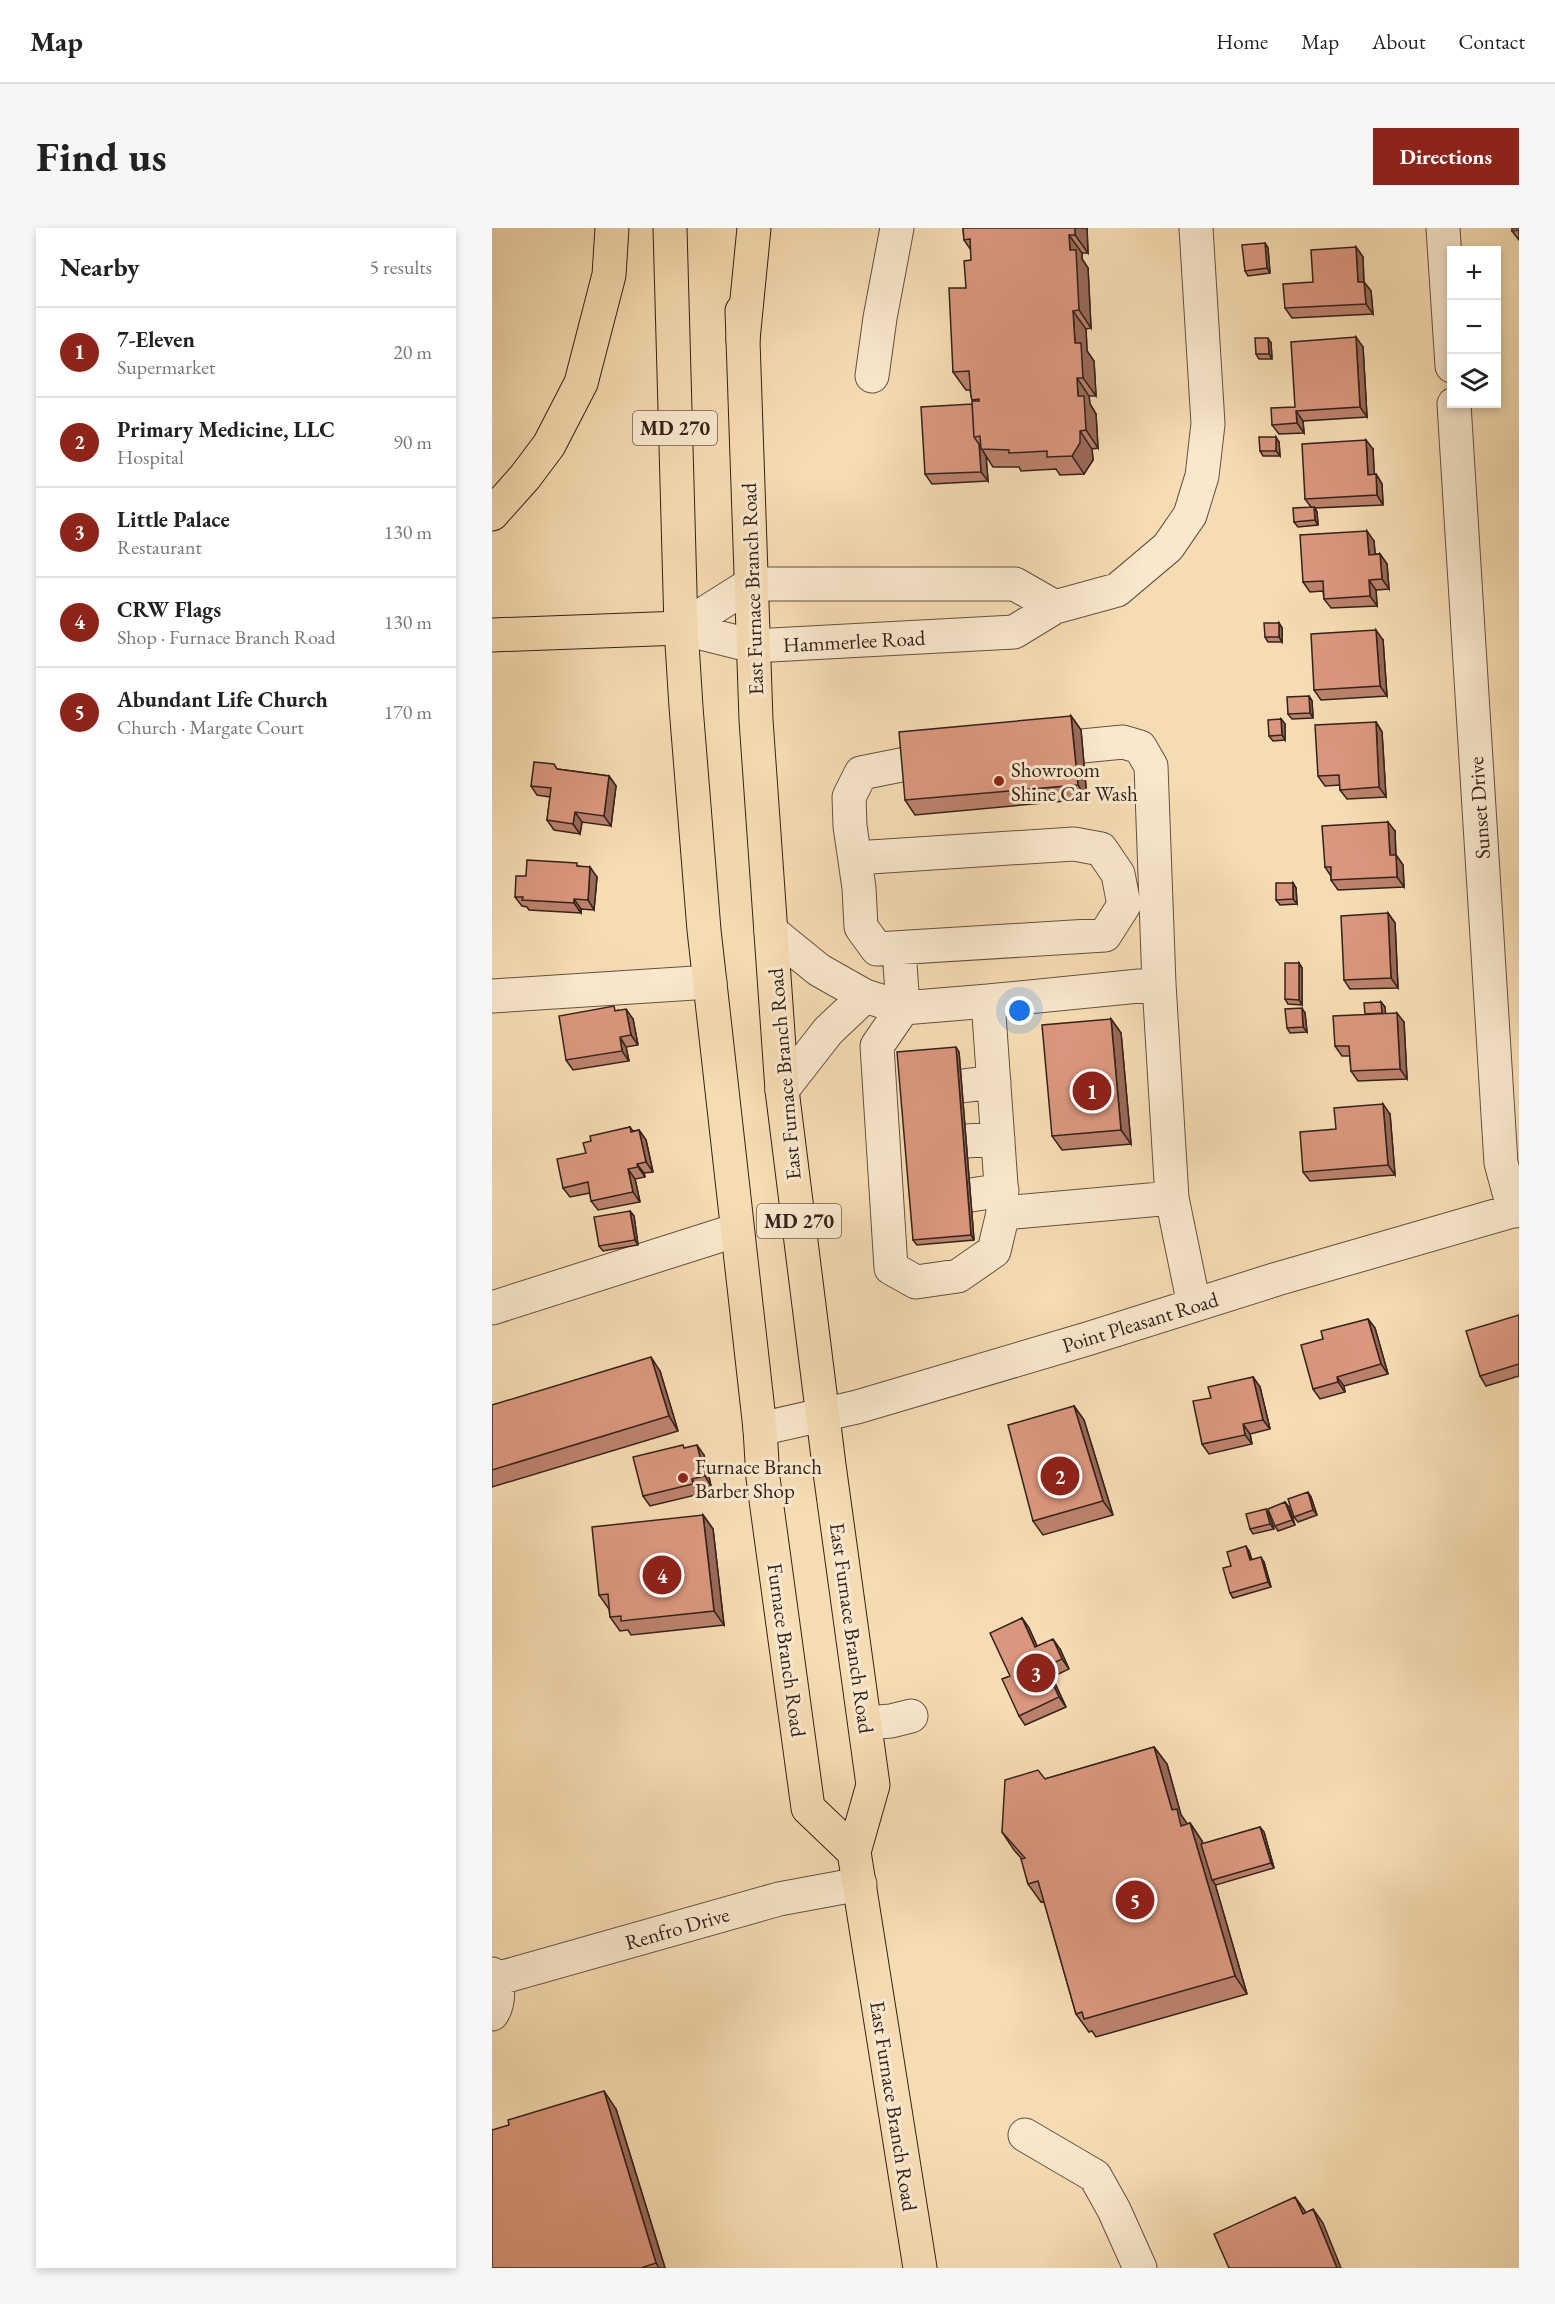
<!DOCTYPE html>
<html lang="en">
<head>
<meta charset="utf-8">
<style>
  :root { --surface:#fff; --page:#f6f6f6; --text:#222; --muted:#767676; --line:#e0e0e0; --accent:#8f2418 }
  body { margin:0; font-family:"EB Garamond",serif; background:var(--page); color:var(--text) }
  .controls { position:absolute; right:18px; top:18px; display:grid; overflow:hidden; border-radius:0px; box-shadow:0 3px 9px #0003 }
  .controls button { width:54px; height:54px; display:grid; place-items:center; padding:0; border:0; border-bottom:2px solid var(--line); background:var(--surface); color:var(--text); font:30px sans-serif }
  .you { position:absolute; left:528px; top:783px; width:21px; height:21px; margin:-15px; border:4px solid #fff; border-radius:50%; background:#1a73e8; box-shadow:0 0 0 9px #1a73e833 }
  .badge { display:grid; place-items:center; width:39px; height:39px; border-radius:50%; background:var(--accent); color:#fff; font-size:20px; font-weight:700 }
  .pin { position:absolute; translate:-50% -50%; border:3px solid #fff; box-shadow:0 2px 6px #0006 }
  .list { margin:0; padding:0; list-style:none }
  h2 { display:flex; justify-content:space-between; align-items:center; height:78px; margin:0; padding:0 24px; font-size:26px }
  h2 small { font-size:20px; font-weight:400; color:var(--muted) }
  .list li { display:grid; grid-template-columns:39px 1fr auto; gap:18px; align-items:center; box-sizing:border-box; height:90px; padding:0 24px; border-top:2px solid var(--line) }
  .list b { display:block; font-size:22px; white-space:nowrap }
  .list p { margin:0; font-size:20px; white-space:nowrap; color:var(--muted) }
  .list em { font-size:20px; font-style:normal; color:var(--muted) }
  .icon { flex:none; width:33px; height:33px; fill:none; stroke:currentColor; stroke-width:2; stroke-linecap:round; stroke-linejoin:round }
  .map { position:relative; flex:none; width:1027px; height:2040px; overflow:hidden; border-radius:0px }
  header { display:flex; align-items:center; gap:36px; box-sizing:border-box; height:84px; padding:0 30px; background:var(--surface); border-bottom:2px solid var(--line) }
  header strong { font-size:28px }
  nav { display:flex; gap:33px; margin-inline-start:auto; font-size:21px }
  .intro { display:flex; align-items:center; justify-content:space-between; box-sizing:border-box; height:144px; padding:0 36px }
  h1 { margin:0; font-size:42px }
  .button { padding:15px 27px; border-radius:0px; background:var(--accent); color:#fff; font-size:21px; font-weight:700 }
  main { display:flex; gap:36px; padding:0 36px }
  aside { flex:1; background:var(--surface); border-radius:0px; box-shadow:0 3px 9px #0003 }
  .map>svg:first-child { display:block }
  .lines { fill:none; stroke-linecap:round; stroke-linejoin:round }
  .minor-casing { stroke:#635142; stroke-width:35 }
  .major-casing { stroke:#32231c; stroke-width:35 }
  .highway-casing { stroke:#32231c; stroke-width:35 }
  .minor { stroke:#f9e8cd; stroke-width:33 }
  .major { stroke:#f6dcb2; stroke-width:33 }
  .highway { stroke:#f6dcb2; stroke-width:33 }
  .wall { fill:#bc826c; stroke:#32231c; stroke-width:1.5 }
  .shaded-wall { fill:#996a58; stroke:#32231c; stroke-width:1.5 }
  .building { fill:#db977d; stroke:#32231c; stroke-width:1.5 }
  .poi-dot { fill:#8f2418; stroke:#f9e8cd; stroke-width:2 }
  .labels { text-anchor:middle; dominant-baseline:central; stroke-width:6; stroke-linejoin:round; paint-order:stroke }
  .shield { fill:#f9e8cd; stroke:#6e5e51; stroke-width:1.5 }
  .shield-label { font-size:20px; font-weight:bold; fill:#32231c }
  .street-label { font-size:21px; fill:#32231c; stroke:#f9e8cd }
  .poi-label { font-size:21px; fill:#32231c; stroke:#f9e8cd; text-anchor:start }
</style>
</head>
<body>
<header>
<strong>Map</strong>
<nav><a>Home</a><a>Map</a><a>About</a><a>Contact</a></nav>
</header>
<div class="intro"><h1>Find us</h1><a class="button">Directions</a></div>
<main>
<aside>
<h2>Nearby<small>5 results</small></h2>
<ul class="list">
<li><span class="badge">1</span><div><b>7-Eleven</b><p>Supermarket</p></div><em>20 m</em></li>
<li><span class="badge">2</span><div><b>Primary Medicine, LLC</b><p>Hospital</p></div><em>90 m</em></li>
<li><span class="badge">3</span><div><b>Little Palace</b><p>Restaurant</p></div><em>130 m</em></li>
<li><span class="badge">4</span><div><b>CRW Flags</b><p>Shop · Furnace Branch Road</p></div><em>130 m</em></li>
<li><span class="badge">5</span><div><b>Abundant Life Church</b><p>Church · Margate Court</p></div><em>170 m</em></li>
</ul>
</aside>
<div class="map">
<svg width="1027" height="2040" viewBox="0 0 1027 2040">
  <rect width="100%" height="100%" fill="#f6dcb2"/>
  <filter id="stains"><feTurbulence type="fractalNoise" baseFrequency=".00333" numOctaves="4"/><feColorMatrix values="0 0 0 0 .2 0 0 0 0 .09 0 0 0 0 .02 0 0 0 .5 -.17"/></filter>
  <radialGradient id="worn" r=".72"><stop offset=".6" stop-color="#630" stop-opacity="0"/><stop offset="1" stop-color="#630" stop-opacity=".3"/></radialGradient>
  <g class="lines">
    <defs>
      <path id="minor" d="M951 0 960 138
        M380 148 388 90 405 0
        M962 176 1009 935 1022 983
        M189 400 261 418 522 404 563 379 625 362 676 319 698 287 710 248 716 196 704 0
        M189 400 259 356H523L563 379
        M590 518 631 514 648 519 659 538 667 756 680 970
        M363 630 582 616 609 621 626 646 632 677 613 707 385 721 369 699 367 660 358 598 357 569 369 545 419 535
        M279 703 327 742 373 768 411 780 496 773 511 985 680 970 702 1077
        M407 721 411 780 385 818 399 1040 424 1054 466 1048 502 1023 511 985
        M0 768 218 754
        M496 773 667 756
        M470 858 502 854
        M290 862 336 803 373 768
        M474 913 506 911
        M479 967 510 962
        M0 1080 245 1002
        M268 1201 365 1179 595 1111 785 1051 1027 981
        M373 1495 399 1493 419 1488
        M0 1746C8 1756 7 1776 0 1786
        M4 1751 287 1671 368 1656
        M533 1907 603 1948 622 1982 648 2040"/>
      <path id="major" d="M178 0 189 400 194 479 212 702 268 1201 271 1250 316 1580 362 1624
        M250 83 264 492 290 862 337 1237 381 1557 362 1624 428 2040"/>
      <path id="highway" d="M251 112 262 0
        M0 286 33 249 57 217 89 155 117 47 120 0
        M0 407 189 400"/>
    </defs>
    <!-- minor casing -->
    <use href="#minor" class="minor-casing"/>
    <!-- major casing -->
    <use href="#major" class="major-casing"/>
    <!-- highway casing -->
    <use href="#highway" class="highway-casing"/>
    <!-- minor -->
    <use href="#minor" class="minor"/>
    <!-- major -->
    <use href="#major" class="major"/>
    <!-- highway -->
    <use href="#highway" class="highway"/>
  </g>
  <!-- wall -->
  <path class="wall" d="M471 0H595L596 25H590V31L596 40 599 100 594 101 595 123 602 133 604 168H597L598 176 604 186 606 220 600 221 601 232 592 246 568 247 564 241 529 243 527 239H501L494 228 496 253 440 256 433 246 480 176 481 173 480 172 478 162H474L461 144 474 60 479 32V22L472 12Z
    M1027 0V12L1020 3Z
    M773 15 776 20 778 45 756 48 753 43Z
    M864 19 871 29 872 54 879 63 881 86 800 90 793 80 821 54Z
    M779 115 780 131H767L764 126Z
    M871 119 875 189 811 193 812 205 787 206 780 197 803 179Z
    M787 214 788 228H771L768 223Z
    M881 221 882 247 884 246 890 256 891 277 823 280 825 284 826 297 806 299 802 294 819 279 813 271Z
    M882 313 883 326H888L895 336 897 361 884 362 885 378 839 380 832 371 831 363 818 364 811 354Z
    M787 395 790 400V414H776L773 409Z
    M891 412 895 468 829 472 822 462Z
    M817 468 820 473 821 490 800 491 796 486Z
    M579 488 589 502 595 571 423 587 413 572Z
    M789 491 793 496V512L781 513 777 508Z
    M884 494 890 504 894 569 855 571 848 562V557L833 558 826 548Z
    M65 541 117 548 124 558 119 598 90 594 88 606 62 602 55 592 58 569 45 567 39 558Z
    M903 603 904 627 911 637 912 659 846 662 839 652V648L833 639Z
    M87 638 105 649 102 682 89 681V685L37 682 35 679 30 678 23 669 34 648Z
    M801 655 804 660 805 676 788 677 784 672Z
    M896 685 903 695 906 760 858 761 852 752Z
    M807 735 810 740V777L796 776 793 771Z
    M889 774 893 779V785L912 794 915 851 866 853 859 843 858 828H850L843 818 873 786Z
    M126 782 141 791 146 817 134 819 137 833 81 842 74 832Z
    M813 785 815 804 798 805 795 800Z
    M619 791 629 805 639 916 570 922 560 908Z
    M467 824 482 1012 425 1017 421 1012Z
    M898 886 903 947 818 953 811 944 844 901Z
    M138 899 141 903 147 902 154 912 161 944 152 945 153 949 143 951 148 974 106 982 99 973 98 965 78 969 71 960 94 925 99 913Z
    M138 983 142 988 146 1017 111 1023 107 1018Z
    M1027 1087V1148L994 1158 988 1148Z
    M876 1091 883 1100 896 1146 852 1158 853 1164 828 1171 821 1161 831 1111Z
    M168 1143 186 1203 0 1259V1177Z
    M761 1149 768 1159 778 1201 758 1206 760 1216 717 1226 710 1216 719 1170Z
    M582 1178 592 1192 621 1287 551 1307 541 1293Z
    M194 1220 212 1227 219 1258 207 1261 208 1266 158 1278 151 1268Z
    M819 1269 825 1287 806 1294 802 1289Z
    M793 1274 797 1279 803 1297 786 1303 783 1298Z
    M777 1286 782 1301 761 1306 758 1301Z
    M211 1287 221 1301 232 1397 139 1407 136 1402 128 1403 118 1389 117 1381 107 1367Z
    M757 1323 760 1332 772 1334 779 1359 741 1370 738 1365 739 1338Z
    M530 1390 537 1400 545 1418 568 1421 577 1441 560 1449 574 1479 533 1497 527 1488 518 1448Z
    M662 1519 675 1536 689 1587 695 1596 698 1595 710 1613 711 1616 768 1599 772 1604 782 1640 724 1657 723 1656 755 1766 604 1809 600 1803 597 1804 584 1786 552 1673 549 1674 536 1656 530 1631 522 1622 510 1604 553 1551Z
    M124 1881 173 2040H0Z"/>
  <!-- shaded-wall -->
  <path class="shaded-wall" d="M583 0H595L596 25 583 7Z
    M577 7 590 25V31L596 40 599 100 587 82 578 22Z
    M773 15 776 20 778 45 775 40Z
    M864 19 871 29 872 63 866 54Z
    M872 54 879 63 881 86 874 76Z
    M581 83 594 101 595 123 602 133 604 168 591 150 583 115Z
    M864 109 871 119 875 189 868 179Z
    M776 110 779 115 780 131 777 126Z
    M585 150 597 168 598 176 604 186 606 220 594 202 586 168Z
    M804 183 811 193 812 205 805 195Z
    M588 203 600 221 601 232 592 246 580 228Z
    M784 209 787 214 788 228 784 223Z
    M874 212 881 221 883 257 876 247Z
    M487 216 494 228 496 253 489 244Z
    M884 246 890 256 891 277 885 267Z
    M822 279 825 284 826 297 823 292Z
    M875 303 882 313 884 336 877 327Z
    M888 326 895 336 897 361 890 351Z
    M877 352 884 362 885 378 878 368Z
    M787 395 790 400V414L787 409Z
    M884 402 891 412 895 468 888 458Z
    M817 468 820 473 821 490 818 485Z
    M579 488 589 502 595 571 586 557Z
    M789 491 793 496V512L790 507Z
    M884 494 890 504 894 569 887 559Z
    M117 548 124 558 119 598 112 588Z
    M83 584 90 594 88 606 81 596Z
    M896 594 903 603 904 637 898 627Z
    M904 627 911 637 912 659 905 649Z
    M98 639 105 649 102 682 96 672Z
    M801 655 804 660 805 676 801 671Z
    M82 671 89 681V685L82 675Z
    M896 685 903 695 906 760 899 750Z
    M807 735 810 740V777L807 772Z
    M889 774 893 779 894 791 890 786Z
    M810 780 813 785 815 804 811 799Z
    M134 781 141 791 146 817 139 807Z
    M905 785 912 794 915 851 908 841Z
    M619 791 629 805 639 916 629 902Z
    M128 809 134 819 137 833 130 823Z
    M464 819 467 824 482 1012 479 1007Z
    M891 876 898 886 903 947 896 937Z
    M147 902 154 912 161 944 154 934Z
    M145 936 152 945 153 949 146 939Z
    M136 941 143 951 148 974 141 964Z
    M138 983 142 988 146 1017 143 1012Z
    M876 1091 883 1100 896 1146 889 1136Z
    M159 1129 168 1143 186 1203 177 1188Z
    M761 1149 768 1159 778 1201 771 1192Z
    M845 1149 852 1158 853 1164 846 1154Z
    M582 1178 592 1192 621 1287 611 1273Z
    M751 1196 758 1206 760 1216 753 1207Z
    M205 1217 212 1227 219 1258 213 1248Z
    M200 1251 207 1261 208 1266 201 1256Z
    M816 1264 819 1269 825 1287 821 1282Z
    M793 1274 797 1279 803 1297 800 1292Z
    M774 1281 777 1286 782 1301 778 1296Z
    M211 1287 221 1301 232 1397 222 1383Z
    M754 1318 757 1323 761 1337 758 1332Z
    M769 1329 772 1334 779 1359 776 1354Z
    M530 1390 537 1400 550 1429 543 1419Z
    M561 1411 568 1421 577 1441 570 1431Z
    M553 1439 560 1449 574 1479 567 1469Z
    M662 1519 675 1536 689 1587 697 1598H689L680 1582Z
    M698 1595 710 1613 722 1652H720L723 1656 755 1766 743 1748Z
    M768 1599 772 1604 782 1640 779 1635Z
    M112 1863 124 1881 173 2040H167L164 2035Z
    M803 1969 813 1983 821 2000 811 1986Z
    M821 1981 831 1995 849 2040H845Z"/>
  <!-- building -->
  <path class="building" d="M471 0H583V7H577L578 22H584L587 82 581 83 583 115H589L591 150H585L586 168H592L594 202 588 203V215L580 228 555 229V223L517 225V222L489 221 488 208 482 209 480 173H487V171L480 172 479 168 477 143 461 144 457 60H474L472 33 479 32 478 11 472 12Z
    M1020 0H1027V2L1020 3Z
    M773 15 775 40 753 43 750 17Z
    M864 19 866 54H872L874 76 793 80 791 56 821 54 819 22Z
    M864 109 868 179 804 183 805 195 780 197 779 180 803 179 799 114Z
    M763 110H776L777 126H764Z
    M480 176 482 209 487 216 489 244 433 246 429 179Z
    M767 209H784V223H768Z
    M874 212 876 247 884 246 885 267 813 271 810 216Z
    M822 279 823 292 802 294 801 280Z
    M875 303 877 327 888 326 890 351 877 352 878 368 832 371 831 353 811 354 808 307Z
    M772 395H787V409H773Z
    M884 402 888 458 822 462 819 406Z
    M817 468 818 485 796 486 795 469Z
    M579 488 586 557 413 572 407 504Z
    M789 491 790 507 777 508 776 492Z
    M884 494 887 559 848 562 847 547 826 548 823 497Z
    M42 534 62 536 65 541 117 548 112 588 83 584 81 596 55 592 59 560 39 558Z
    M896 594 898 627H904L905 649 839 652V639H833L830 598Z
    M35 632 85 635V638L98 639 96 672 82 671V675L30 672 31 669H23L24 648H34Z
    M784 655H801V671L784 672Z
    M896 685 899 750 852 752 849 688Z
    M793 735H807V772L793 771Z
    M889 774 890 785 873 786 872 775Z
    M122 778 123 783 134 781 139 807 128 809 130 823 74 832 67 788Z
    M810 780 811 799 795 800 793 781Z
    M905 785 908 841 859 843 857 818H843L841 788Z
    M619 791 629 902 560 908 550 797Z
    M464 819 479 1007 421 1012 405 824Z
    M891 876 896 937 811 944 808 904 844 901 842 880Z
    M138 899 139 904 147 902 154 934 145 936 146 939 136 941 141 964 99 973 96 954 71 960 65 931 94 925 91 915 99 913 98 908Z
    M138 983 143 1012 107 1018 102 989Z
    M1027 1087V1136L988 1148 974 1103Z
    M876 1091 889 1136 845 1149 846 1154 821 1161 809 1117 831 1111 829 1103Z
    M159 1129 177 1188 0 1242V1177Z
    M761 1149 771 1192 751 1196 753 1207 710 1216 701 1173 719 1170 716 1159Z
    M582 1178 611 1273 541 1293 516 1197Z
    M191 1217 192 1220 205 1217 213 1248 200 1251 201 1256 151 1268 141 1229Z
    M816 1264 821 1282 802 1289 796 1271Z
    M793 1274 800 1292 783 1298 776 1281Z
    M774 1281 778 1296 758 1301 754 1286Z
    M211 1287 222 1383 129 1393V1388L118 1389 116 1366 107 1367 100 1299Z
    M754 1318 758 1332 769 1329 776 1354 738 1365 731 1340 739 1338 735 1324Z
    M530 1390 543 1419 561 1411 570 1431 553 1439 567 1469 527 1488 510 1451 518 1448 498 1405Z
    M662 1519 680 1582 685 1581 689 1598 698 1595 743 1748 592 1791 590 1784 584 1786 546 1653 536 1656 529 1631 533 1630 510 1604 513 1552 546 1542 553 1551Z
    M768 1599 779 1635 720 1652 709 1616Z
    M112 1863 164 2035 149 2040H0V1902L17 1897 16 1892Z
    M803 1969 811 1986 821 1981 845 2040H737L722 2006Z"/>
  <!-- markers -->
  <g class="poi-dot">
    <circle cx="507" cy="553" r="6"/>
    <circle cx="191" cy="1250" r="6"/>
  </g>
  <g class="labels">
    <!-- shield labels -->
    <g class="shield">
      <rect x="141" y="183" width="84" height="34" rx="4.5"/>
      <rect x="265" y="976" width="84" height="34" rx="4.5"/>
    </g>
    <g class="shield-label">
      <text x="183" y="200">MD 270</text>
      <text x="307" y="993">MD 270</text>
    </g>
    <!-- street labels -->
    <g class="street-label">
      <text transform="translate(260 361) rotate(-92)">East Furnace Branch Road</text>
      <text transform="translate(362 413) rotate(-3)">Hammerlee Road</text>
      <text transform="translate(987 580) rotate(-94)">Sunset Drive</text>
      <text transform="translate(292 846) rotate(-95)">East Furnace Branch Road</text>
      <text transform="translate(648 1094) rotate(-17)">Point Pleasant Road</text>
      <text transform="translate(360 1400) rotate(82)">East Furnace Branch Road</text>
      <text transform="translate(295 1422) rotate(82)">Furnace Branch Road</text>
      <text transform="translate(185 1700) rotate(-16)">Renfro Drive</text>
      <text transform="translate(402 1878) rotate(81)">East Furnace Branch Road</text>
    </g>
    <!-- poi labels -->
    <g class="poi-label">
      <text x="519" y="541">Showroom<tspan x="519" dy="24">Shine Car Wash</tspan></text>
      <text x="203" y="1238">Furnace Branch<tspan x="203" dy="24">Barber Shop</tspan></text>
    </g>
  </g>
  <rect width="100%" height="100%" filter="url(#stains)"/>
  <rect width="100%" height="100%" fill="url(#worn)"/>
</svg>
<div class="controls">
<button>+</button>
<button>−</button>
<button><svg class="icon" aria-label="layers" viewBox="0 0 24 24"><path d="M12 4l9 5-9 5-9-5zM3 14l9 5 9-5"/></svg></button>
</div>
<div class="you"></div>
<div class="pin badge" style="left:600px;top:863px">1</div>
<div class="pin badge" style="left:568px;top:1248px">2</div>
<div class="pin badge" style="left:544px;top:1445px">3</div>
<div class="pin badge" style="left:170px;top:1347px">4</div>
<div class="pin badge" style="left:643px;top:1672px">5</div>
</div>
</main>
</body>
</html>
